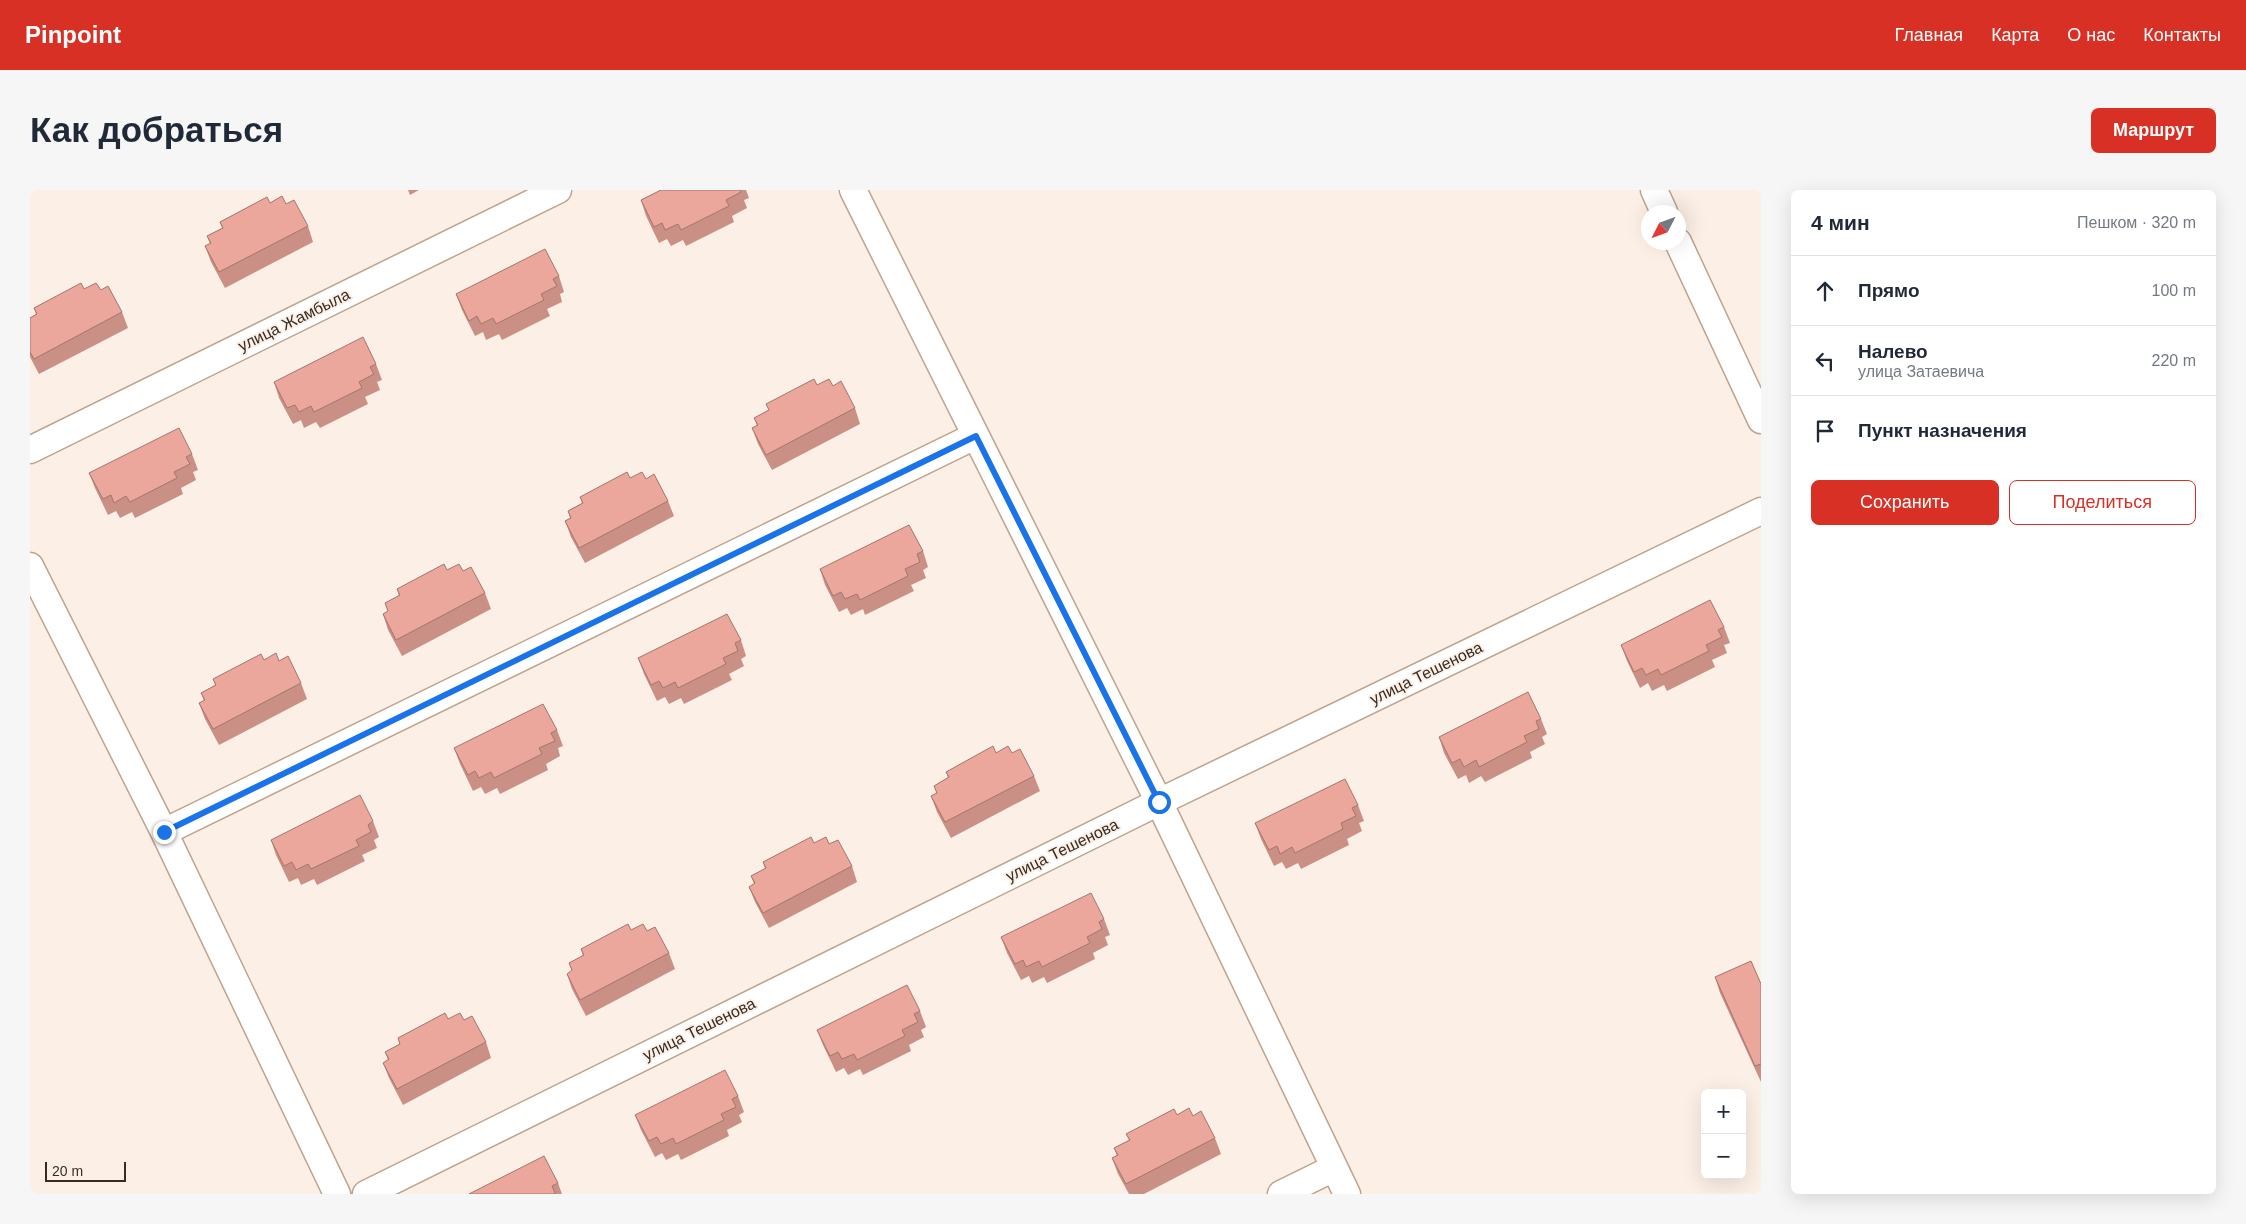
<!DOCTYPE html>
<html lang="ru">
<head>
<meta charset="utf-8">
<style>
  :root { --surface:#fff; --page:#f6f6f7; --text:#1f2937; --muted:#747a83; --line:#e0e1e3; --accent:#d93025 }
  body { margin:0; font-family:Helvetica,sans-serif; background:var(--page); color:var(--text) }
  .controls { position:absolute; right:15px; bottom:15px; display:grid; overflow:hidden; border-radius:8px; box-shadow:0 5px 20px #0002 }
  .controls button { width:45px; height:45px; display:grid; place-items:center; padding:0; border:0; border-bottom:1px solid var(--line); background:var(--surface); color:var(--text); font:25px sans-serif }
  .compass { position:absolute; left:1611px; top:15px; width:45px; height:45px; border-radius:50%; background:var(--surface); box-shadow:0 5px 20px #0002; rotate:228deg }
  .scale { position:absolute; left:15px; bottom:12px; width:81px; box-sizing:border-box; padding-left:5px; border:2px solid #372c23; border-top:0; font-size:14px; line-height:18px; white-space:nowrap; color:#372c23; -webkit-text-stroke:4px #fcf0e6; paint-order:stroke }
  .stop { position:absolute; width:15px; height:15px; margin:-11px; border:4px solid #1a73e8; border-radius:50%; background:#fff }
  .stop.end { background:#1a73e8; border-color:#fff; box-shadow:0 1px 5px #0008 }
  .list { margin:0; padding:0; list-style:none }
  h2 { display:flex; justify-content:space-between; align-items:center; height:65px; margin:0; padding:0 20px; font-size:21px }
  h2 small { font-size:16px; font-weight:400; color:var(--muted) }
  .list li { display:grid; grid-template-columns:32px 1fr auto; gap:15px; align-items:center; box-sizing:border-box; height:70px; padding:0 20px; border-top:1px solid var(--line) }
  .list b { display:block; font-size:19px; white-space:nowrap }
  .list p { margin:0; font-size:16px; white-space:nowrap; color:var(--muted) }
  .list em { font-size:16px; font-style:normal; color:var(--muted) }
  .actions { display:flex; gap:10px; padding:15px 20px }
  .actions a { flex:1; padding:11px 0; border:1px solid var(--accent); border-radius:8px; text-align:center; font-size:18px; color:var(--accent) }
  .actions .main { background:var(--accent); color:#fff }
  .icon { flex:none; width:28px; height:28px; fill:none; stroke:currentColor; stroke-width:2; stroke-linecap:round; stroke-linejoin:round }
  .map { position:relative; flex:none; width:1731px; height:1004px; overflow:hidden; border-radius:8px }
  header { display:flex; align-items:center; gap:30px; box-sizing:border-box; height:70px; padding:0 25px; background:var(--accent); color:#fff }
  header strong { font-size:24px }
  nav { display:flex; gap:28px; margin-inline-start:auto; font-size:18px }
  .intro { display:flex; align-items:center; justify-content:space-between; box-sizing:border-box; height:120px; padding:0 30px }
  h1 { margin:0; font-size:35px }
  .button { padding:12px 22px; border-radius:8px; background:var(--accent); color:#fff; font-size:18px; font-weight:700 }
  main { display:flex; gap:30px; padding:0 30px }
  aside { flex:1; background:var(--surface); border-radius:8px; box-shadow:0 5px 20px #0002 }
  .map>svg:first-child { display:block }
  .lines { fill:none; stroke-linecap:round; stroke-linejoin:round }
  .minor-casing { stroke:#bfa38d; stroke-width:29 }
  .minor { stroke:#fff; stroke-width:26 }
  .wall { fill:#ca9085 }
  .building { fill:#eba79b; stroke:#a4756c }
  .route { stroke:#1a73e8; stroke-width:6 }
  .labels { text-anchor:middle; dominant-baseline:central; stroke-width:4; stroke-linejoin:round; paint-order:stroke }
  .street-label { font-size:16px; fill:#372c23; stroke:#fcf0e6 }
</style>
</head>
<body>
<header>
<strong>Pinpoint</strong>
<nav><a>Главная</a><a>Карта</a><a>О нас</a><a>Контакты</a></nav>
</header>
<div class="intro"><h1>Как добраться</h1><a class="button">Маршрут</a></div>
<main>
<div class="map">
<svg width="1731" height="1004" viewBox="0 0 1731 1004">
  <rect width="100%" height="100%" fill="#fcf0e6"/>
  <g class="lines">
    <defs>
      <path id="minor" d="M823 0 1129 612 1317 1004
        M1624 0 1634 22
        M1648 52 1731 230
        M0 260 528 0
        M0 376 134 642 307 1004
        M134 642 945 246
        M336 1004 1129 612 1731 321
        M1251 1004 1304 978"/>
    </defs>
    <!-- minor casing -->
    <use href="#minor" class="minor-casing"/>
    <!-- minor -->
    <use href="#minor" class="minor"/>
  </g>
  <!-- wall -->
  <path class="wall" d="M378 0H389L380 5Z
    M631 0H716L719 8 714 10 717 18 702 26 704 32 656 56 653 50 641 56 637 49 629 53 616 26 611 10Z
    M240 13 256 14 278 36 283 52 195 98 181 72 175 56 180 54 177 46 192 38 190 32Z
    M529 86 534 102 530 104 532 112 517 119 520 126 472 150 469 144 456 150 453 142 445 146 432 120 426 104Z
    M54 99 71 100 92 122 98 138 9 184 0 167V128L6 124 4 118Z
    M346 174 352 190 347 192 350 200 335 207 338 214 290 238 286 232 274 238 271 230 263 234 249 208 244 192Z
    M787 195 803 196 825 218 830 234 742 280 728 254 722 238 727 236 724 228 739 220 736 214Z
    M162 264 168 280 163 282 166 290 151 298 153 304 105 328 102 322 90 328 86 321 78 325 65 298 59 283Z
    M600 288 616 289 638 311 644 326 555 373 541 347 535 331 540 328 538 321 552 313 550 307Z
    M893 361 898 377 893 380 896 388 881 395 884 401 835 425 833 419 821 425 817 418 809 422 795 395 790 379Z
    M417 380 433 381 455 403 461 419 372 466 358 440 353 424 358 421 355 413 369 406 367 399Z
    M1694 437 1700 453 1694 455 1697 463 1682 470 1685 477 1637 501 1634 495 1622 501 1618 493 1610 498 1597 471 1591 455Z
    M711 450 716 466 711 469 714 476 699 484 702 490 654 514 651 508 639 514 635 507 627 511 614 484 608 468Z
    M234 470 249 471 271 493 277 509 189 555 175 529 169 513 174 511 171 503 185 495 183 489Z
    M1511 529 1517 544 1512 547 1515 554 1500 562 1502 568 1455 592 1451 586 1439 593 1436 585 1428 589 1414 563 1409 547Z
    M527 540 533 556 528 558 530 566 516 574 518 580 470 604 467 598 455 604 451 597 443 601 430 574 424 558Z
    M982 563 1004 586 1010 601 921 648 907 622 901 606 907 603 904 596 918 588 916 582Z
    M1328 615 1334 631 1329 633 1332 641 1317 649 1319 655 1271 679 1268 673 1256 679 1252 672 1244 676 1231 649 1225 633Z
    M343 631 349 647 344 650 347 658 332 665 335 671 287 695 284 689 271 695 268 688 259 692 246 665 241 650Z
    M784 653 799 654 822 676 827 692 739 738 725 712 719 697 724 694 721 686 735 679 733 672Z
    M1074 729 1080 745 1075 747 1078 755 1063 763 1065 769 1017 793 1014 787 1002 793 999 786 991 790 977 763 971 747Z
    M601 740 617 741 639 763 645 779 556 826 542 799 537 784 542 781 539 773 553 766 551 759Z
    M1685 787 1731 794V892L1690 803Z
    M890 821 896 837 891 840 894 847 879 855 881 861 833 885 830 879 818 885 814 878 806 882 793 855 787 840Z
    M418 829 434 830 456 852 461 868 373 915 359 888 353 873 358 870 355 862 370 855 368 848Z
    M708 906 714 922 709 925 712 932 697 940 699 946 651 970 648 964 636 970 632 963 625 967 611 940 605 925Z
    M1147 925 1163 926 1185 948 1191 964 1114 1004H1099L1088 984 1082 968 1087 966 1084 958 1099 950 1096 944Z
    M528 993 532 1004H439Z"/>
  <!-- building -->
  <path class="building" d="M631 0H710L711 2 696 10 699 16 651 40 648 34 635 40 632 33 624 37 611 10Z
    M252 6 256 14 264 10 278 36 189 82 175 56 181 53 177 46 193 38 190 32 237 7 240 13Z
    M515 59 529 86 523 89 527 96 511 104 514 110 466 134 463 128 451 134 447 126 439 131 426 104Z
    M51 93 54 99 66 93 71 100 78 96 92 122 4 169 0 162V128L7 124 4 118Z
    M333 147 346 174 340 177 344 184 329 192 332 198 284 222 281 216 269 222 265 215 257 218 244 192Z
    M784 189 787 195 799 189 803 196 811 191 825 218 736 265 722 238 728 235 724 228 739 220 736 214Z
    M149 238 162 264 156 267 160 274 144 282 147 288 100 312 96 306 84 313 81 305 73 309 59 283Z
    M597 282 600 288 612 282 616 289 624 284 638 311 549 358 535 331 541 328 538 321 553 313 550 307Z
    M879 335 893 361 887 364 890 372 875 379 878 386 830 410 827 404 815 409 811 402 803 406 790 379Z
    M414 374 417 380 429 374 433 381 441 377 455 403 366 450 353 424 358 421 355 413 370 405 367 399Z
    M1680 410 1694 437 1688 440 1692 447 1676 455 1679 461 1631 485 1628 479 1616 485 1612 478 1604 482 1591 455Z
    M697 424 711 450 705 453 708 461 693 468 696 474 648 498 645 492 633 498 629 491 621 495 608 468Z
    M246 463 249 471 258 466 271 493 183 539 169 513 175 510 171 503 186 495 183 489 231 464 234 470Z
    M1498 502 1511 529 1506 531 1509 539 1494 546 1497 552 1449 577 1446 570 1434 577 1430 569 1422 573 1409 547Z
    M513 514 527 540 521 543 525 551 509 558 512 564 464 588 461 582 449 588 445 581 438 585 424 558Z
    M963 556 966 563 978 556 982 563 990 559 1004 586 915 632 901 606 907 603 904 596 919 587 916 582Z
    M1315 589 1328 615 1322 618 1326 626 1311 633 1313 639 1265 663 1262 657 1250 664 1247 656 1239 660 1225 633Z
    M330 605 343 631 338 635 341 642 326 650 329 656 281 679 278 674 266 680 262 672 254 676 241 650Z
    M781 647 784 653 796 647 799 654 808 650 822 676 733 723 719 697 725 693 721 686 736 678 733 672Z
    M1061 703 1074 729 1069 732 1072 739 1057 747 1060 753 1012 777 1009 771 996 777 993 770 985 774 971 747Z
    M598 734 601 740 613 734 617 741 625 737 639 763 550 810 537 784 542 780 539 773 554 765 551 759Z
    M1721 771 1731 794V874L1725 876 1685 787Z
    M877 795 890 821 884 824 888 832 872 840 875 846 827 870 824 864 812 869 808 862 800 866 787 840Z
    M415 823 418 829 430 823 434 830 442 826 456 852 367 899 353 873 359 869 355 862 370 854 368 848Z
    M695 880 708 906 702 909 706 917 691 924 694 930 646 954 643 948 631 954 627 947 619 951 605 925Z
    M1159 918 1163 926 1171 921 1185 948 1096 994 1082 968 1088 965 1084 958 1100 950 1096 944 1144 919 1147 925Z
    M514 966 528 993 522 996 525 1003 524 1004H439Z"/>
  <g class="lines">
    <!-- route -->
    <path class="route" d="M134 642 946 246 1129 612"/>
  </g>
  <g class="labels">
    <!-- street labels -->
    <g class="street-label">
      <text transform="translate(264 130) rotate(-26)">улица Жамбыла</text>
      <text transform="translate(1396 483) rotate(-26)">улица Тешенова</text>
      <text transform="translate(1032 660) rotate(-26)">улица Тешенова</text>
      <text transform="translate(669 839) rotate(-26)">улица Тешенова</text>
    </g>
  </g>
</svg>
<div class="controls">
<button>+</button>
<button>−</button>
</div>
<svg class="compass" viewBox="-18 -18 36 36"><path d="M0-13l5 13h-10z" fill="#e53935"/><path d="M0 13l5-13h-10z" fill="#747a83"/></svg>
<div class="scale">20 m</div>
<div class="stop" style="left:1129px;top:612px"></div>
<div class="stop end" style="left:134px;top:642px"></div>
</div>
<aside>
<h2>4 мин<small>Пешком · 320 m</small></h2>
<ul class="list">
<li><svg class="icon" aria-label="ahead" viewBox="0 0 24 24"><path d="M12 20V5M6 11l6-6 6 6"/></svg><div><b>Прямо</b></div><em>100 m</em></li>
<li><svg class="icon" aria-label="left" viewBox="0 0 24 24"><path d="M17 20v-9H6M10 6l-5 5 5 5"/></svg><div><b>Налево</b><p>улица Затаевича</p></div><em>220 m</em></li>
<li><svg class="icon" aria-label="arrive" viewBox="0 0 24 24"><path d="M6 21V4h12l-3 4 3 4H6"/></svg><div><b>Пункт назначения</b></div></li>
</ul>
<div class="actions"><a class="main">Сохранить</a><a>Поделиться</a></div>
</aside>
</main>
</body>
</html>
